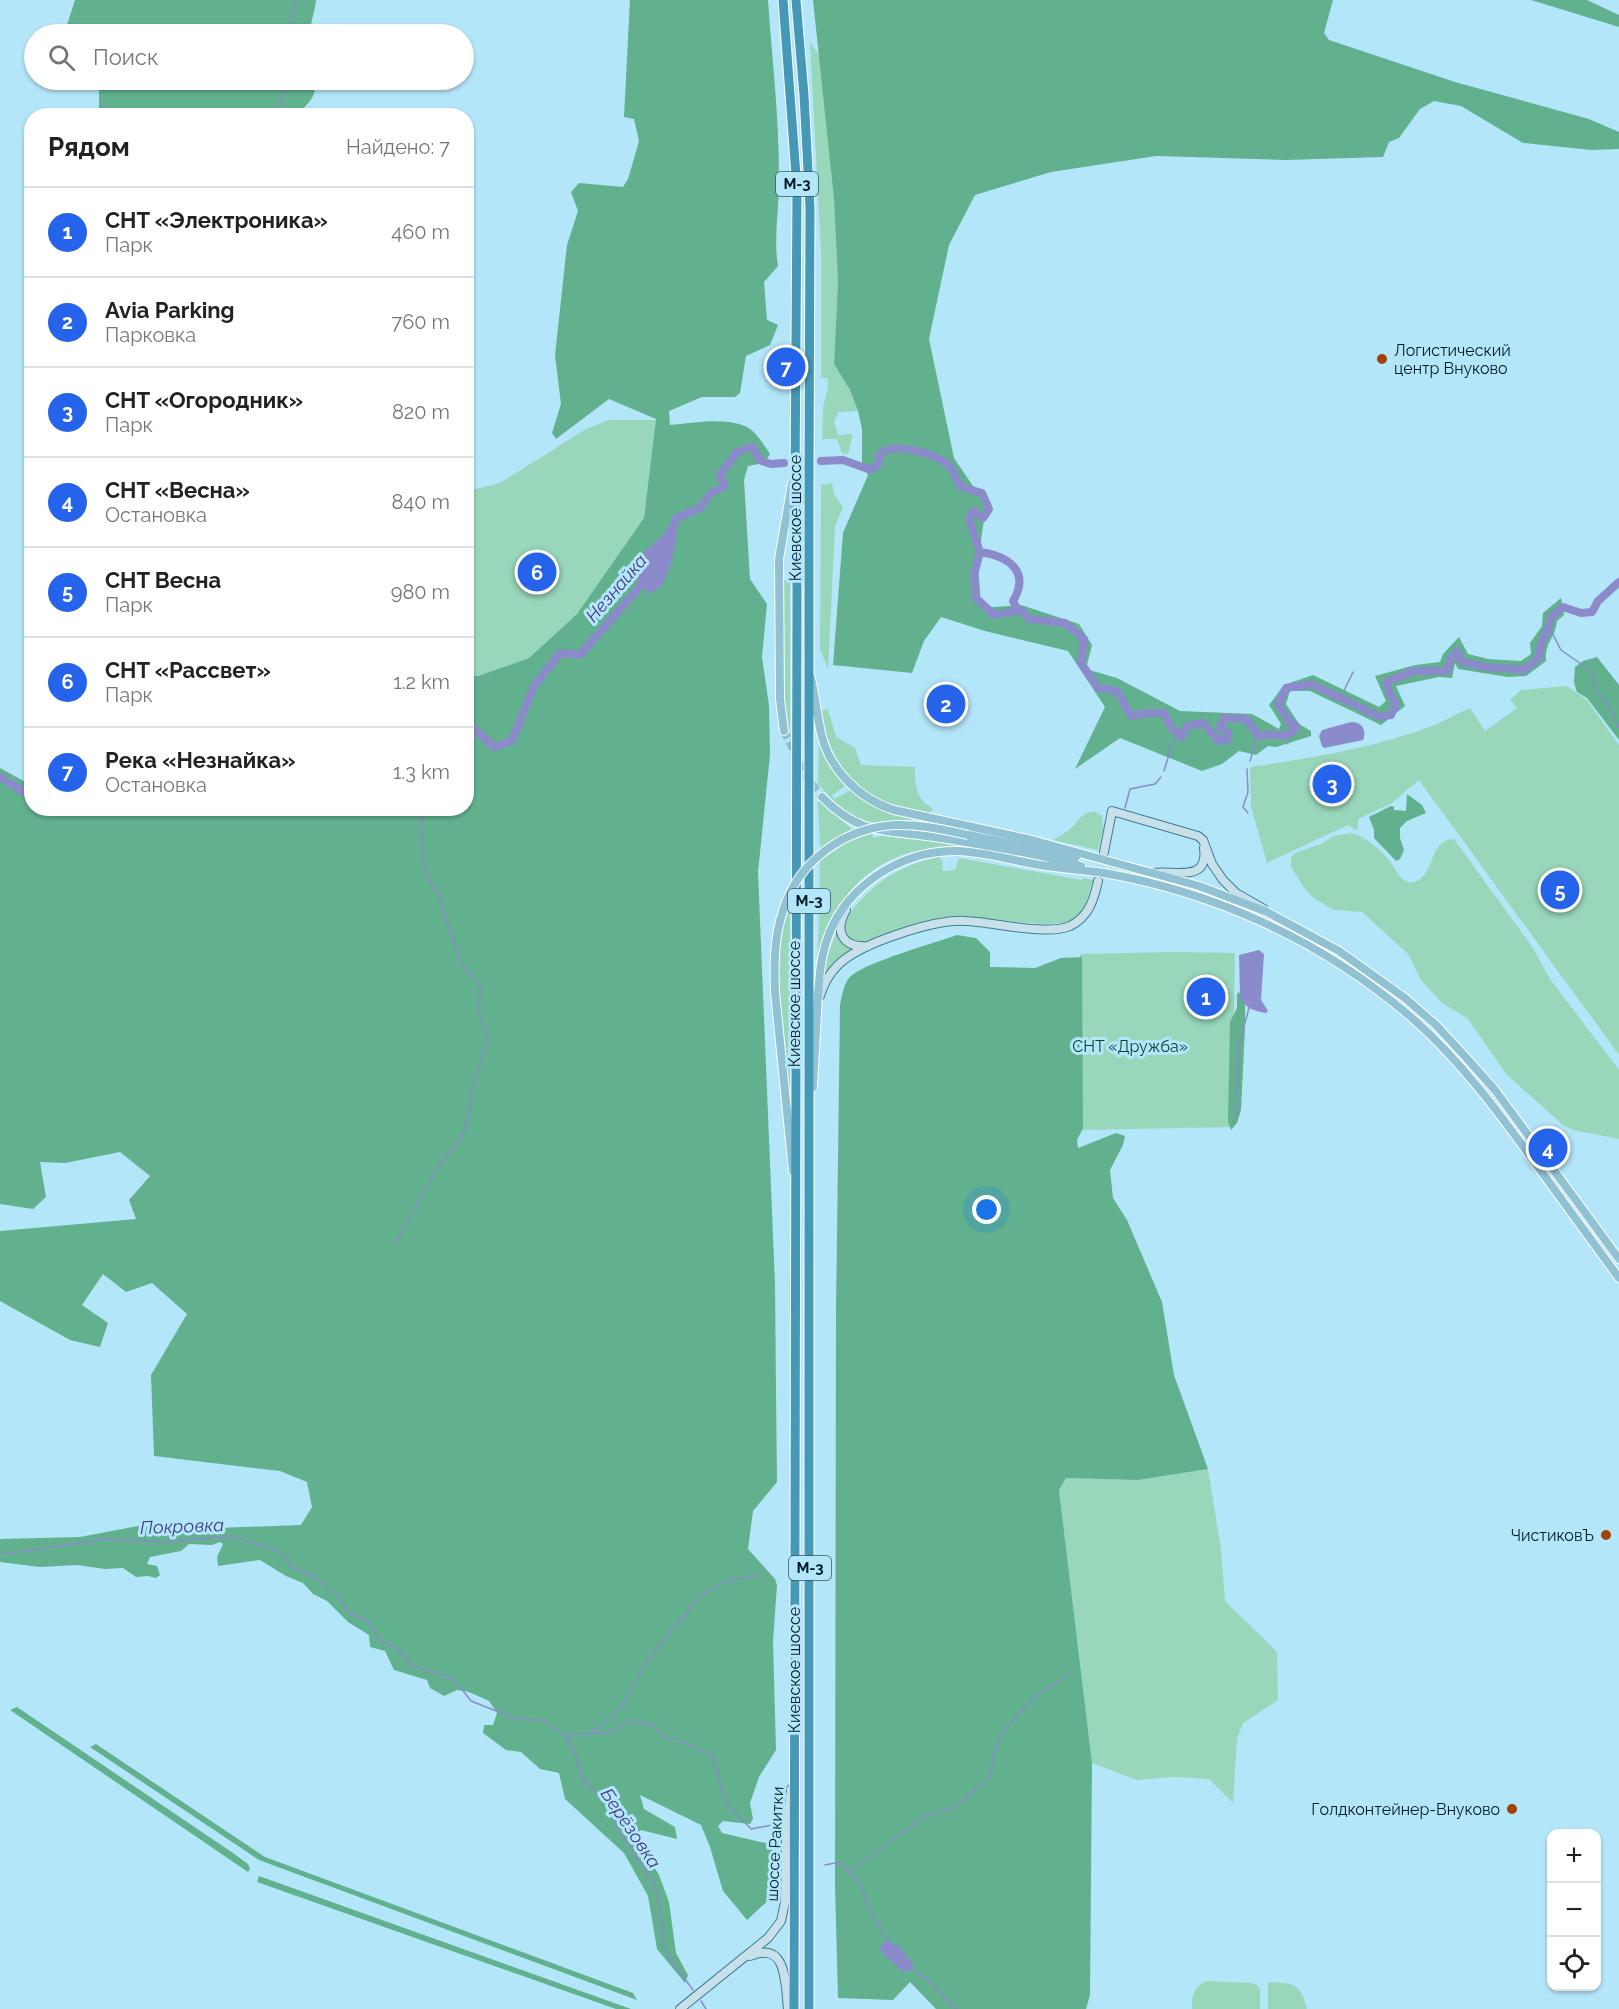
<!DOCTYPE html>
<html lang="ru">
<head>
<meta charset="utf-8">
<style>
  :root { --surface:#fff; --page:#f2f2f2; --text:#222; --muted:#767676; --line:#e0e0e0; --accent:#2563eb }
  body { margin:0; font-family:Raleway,sans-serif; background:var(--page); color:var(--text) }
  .controls { position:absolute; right:18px; bottom:18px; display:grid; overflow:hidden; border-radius:12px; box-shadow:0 2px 4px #0004 }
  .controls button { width:54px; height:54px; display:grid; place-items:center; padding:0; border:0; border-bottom:2px solid var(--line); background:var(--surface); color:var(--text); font:30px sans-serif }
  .you { position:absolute; left:987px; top:1210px; width:21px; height:21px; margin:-15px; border:4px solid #fff; border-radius:50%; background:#1a73e8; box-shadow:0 0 0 9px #1a73e833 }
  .badge { display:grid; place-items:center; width:39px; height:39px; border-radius:50%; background:var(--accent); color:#fff; font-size:20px; font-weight:700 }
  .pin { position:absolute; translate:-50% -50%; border:3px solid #fff; box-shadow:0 2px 6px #0006 }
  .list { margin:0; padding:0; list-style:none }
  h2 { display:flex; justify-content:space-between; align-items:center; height:78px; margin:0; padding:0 24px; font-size:26px }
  h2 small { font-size:20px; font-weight:400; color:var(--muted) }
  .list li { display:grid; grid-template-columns:39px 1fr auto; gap:18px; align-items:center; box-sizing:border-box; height:90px; padding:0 24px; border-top:2px solid var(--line) }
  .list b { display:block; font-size:22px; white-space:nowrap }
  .list p { margin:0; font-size:20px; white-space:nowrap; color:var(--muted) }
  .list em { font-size:20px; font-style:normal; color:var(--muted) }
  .icon { flex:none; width:33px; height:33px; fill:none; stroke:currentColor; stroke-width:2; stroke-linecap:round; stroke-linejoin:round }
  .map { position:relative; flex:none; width:1619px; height:2009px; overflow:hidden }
  .search { position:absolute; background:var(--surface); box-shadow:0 2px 4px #0004; left:24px; top:24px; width:450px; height:66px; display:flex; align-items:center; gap:15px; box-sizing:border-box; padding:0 21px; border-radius:33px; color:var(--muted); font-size:22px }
  .panel { position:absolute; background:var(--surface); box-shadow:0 2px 4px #0004; left:24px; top:108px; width:450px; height:708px; border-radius:24px }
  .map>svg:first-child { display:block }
  .green { fill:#99d7bb }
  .forest { fill:#61b18f }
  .water { fill:#8b8aca }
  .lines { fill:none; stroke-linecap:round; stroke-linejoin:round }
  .stream { stroke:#8b8aca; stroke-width:1.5 }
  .river { stroke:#8b8aca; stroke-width:8 }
  .primary-tunnel { stroke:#90becf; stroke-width:8; stroke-dasharray:8 4; stroke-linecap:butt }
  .secondary-casing { stroke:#3e7c93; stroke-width:10 }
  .primary-casing { stroke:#fff; stroke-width:10 }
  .highway-casing { stroke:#fff; stroke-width:11 }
  .secondary { stroke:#c8e0e9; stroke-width:8 }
  .primary { stroke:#90c2d3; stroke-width:8 }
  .highway { stroke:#4699b6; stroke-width:9 }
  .primary-bridge-casing { stroke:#fff; stroke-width:10; stroke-linecap:butt }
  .primary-bridge { stroke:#90c2d3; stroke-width:8 }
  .poi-dot { fill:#a44204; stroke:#b4e6fa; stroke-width:2 }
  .labels { text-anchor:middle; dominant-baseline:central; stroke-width:6; stroke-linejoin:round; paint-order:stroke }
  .shield { fill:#b4e6fa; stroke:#375965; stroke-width:1.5 }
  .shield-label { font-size:15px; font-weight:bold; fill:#021c25 }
  .poi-label { font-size:16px; fill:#021c25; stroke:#b4e6fa; text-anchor:end }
  .street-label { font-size:16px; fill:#021c25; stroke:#b4e6fa }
  .park-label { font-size:16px; fill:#004831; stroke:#b4e6fa }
  .water-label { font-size:18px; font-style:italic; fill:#413885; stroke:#b4e6fa }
</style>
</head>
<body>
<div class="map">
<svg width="1619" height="2009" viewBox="0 0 1619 2009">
  <rect width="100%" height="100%" fill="#b4e6fa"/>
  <!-- green -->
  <path class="green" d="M810 42 820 57 834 199 838 282 834 364 850 390 858 411 839 412 834 421 838 435 853 434 848 454 842 453 837 439H822L823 407 828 388V379L821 377V251Z
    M609 420H656L644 519 577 614 529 658 478 676H467V491L500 483 586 429Z
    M832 483 834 494 843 507 835 526 828 670 820 649 821 485Z
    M782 580H790V732C778 686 783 628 782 580Z
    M1567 686 1587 700 1619 745V1055L1419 780 1392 803 1358 819V829L1355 830 1348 825 1267 863 1251 807 1250 767C1312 758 1373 748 1432 726 1445 721 1457 713 1470 708L1485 731 1517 708 1510 700 1521 690Z
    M828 709 836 737 855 748 861 765 915 767C915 785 916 799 933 809L929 814C916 811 902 809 889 804 849 792 829 755 822 716V711Z
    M819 741 830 765 845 784 843 788 832 795 834 799 851 790 878 808 915 820 864 823 841 809 818 784Z
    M818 800 852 829 820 848Z
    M1096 812 1102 816 1103 829 1098 850 1053 840C1059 836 1066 833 1071 828 1080 819 1082 811 1096 812Z
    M872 833 873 838 881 836 930 840 979 849C966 849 951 848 938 848 876 851 833 897 818 954L820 861 846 843Z
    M1351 833C1366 837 1379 848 1389 860 1394 866 1398 877 1406 881 1414 885 1422 879 1426 872 1434 860 1435 839 1454 839L1533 948 1550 979 1619 1070V1139L1573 1130 1563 1125 1507 1075 1468 1019 1441 1002 1421 980 1408 954 1362 912 1334 910 1315 899 1305 889 1291 867V858L1295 853 1321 844 1334 836Z
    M939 857 942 861 943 871 955 870 959 858 1082 880 1083 878 1093 880 1085 907 1074 919 1064 923 1043 924 952 916 927 920 863 943C814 939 870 889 886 878 902 868 920 861 939 857Z
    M790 908V1096C784 1042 767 958 790 908Z
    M837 930 842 941 853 950 837 960 824 977 828 955Z
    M1176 952 1235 953 1232 1127 1082 1130 1080 954Z
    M1208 1469 1221 1549 1225 1601 1277 1652 1278 1700 1243 1723 1237 1739 1233 1803 1209 1779 1173 1777 1137 1780 1092 1763 1059 1490 1066 1478 1138 1480Z
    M1206 1981 1251 1983 1257 1985 1260 1989V2009H1192C1192 1995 1193 1988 1206 1981Z
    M1268 1982C1293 1983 1301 1983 1307 2009H1268Z"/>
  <!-- forest -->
  <path class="forest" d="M75 0H316C315 12 310 23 310 34H58L67 25Z
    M630 0H768C772 58 779 116 779 175 780 205 773 237 778 266L764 282 767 320 778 325 770 345 746 356 740 393 735 397H702L669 411 670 425C693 423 722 417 745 426 756 431 764 445 770 454L764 463 748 466 744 480 750 579 767 604 762 657 769 706 770 755 758 872 775 1284 776 1390 777 1482 753 1511 748 1549 775 1579 777 1585 773 1641 776 1750 759 1777 750 1803 753 1819 750 1824 723 1821 718 1826 722 1833 770 1844 773 1850 772 1897 747 1920 723 1891 710 1847 701 1825 640 1795 644 1809 675 1827 677 1839 641 1830 635 1836 659 1875 669 1902 676 1953 688 1975 685 1983 657 1949 648 1896 624 1853 565 1799 559 1773 540 1769 521 1752 506 1750 483 1733 484 1725H493L497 1713 489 1701 469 1692 457 1690 444 1696 430 1688 427 1680 394 1670 385 1651 370 1647 369 1635 348 1622 327 1601 313 1594 303 1583 286 1576 260 1560 218 1566 217 1557 223 1544 220 1542 212 1545 189 1544 181 1551 150 1557 147 1564 157 1566 160 1575 156 1578 148 1576 136 1577 123 1568 105 1569 77 1565 40 1567 0 1562V1539L80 1537 138 1526 188 1529 301 1525 312 1507 307 1482 280 1471 154 1456 151 1375 187 1314 152 1283 126 1292 103 1274 82 1305 108 1323 100 1347 70 1340 0 1301V1231L136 1219 129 1200 150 1176 120 1152 65 1163 40 1162 46 1197 33 1209 0 1204V768L31 785 32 808H466L467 676H478L529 658 577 614 644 518 656 419 609 399 556 439 552 433 561 404 555 355 567 245 578 211 571 192 579 183 623 187 628 179 639 141 634 119 624 117Z
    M813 0H1333L1324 33 1329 40 1455 82 1589 119 1619 132V149L1591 150 1523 143 1461 106 1434 101 1420 109 1399 138 1389 142 1383 157 1286 160 1156 156 1051 172 975 195 949 245 929 339 954 458 986 505 978 562 981 608 1021 605 1079 624 1092 645 1086 669 1117 678 1180 711 1252 714 1279 729 1281 724 1269 705 1284 685 1313 675 1379 707 1386 701 1375 676 1415 665 1440 662 1443 654 1459 637 1468 654 1488 659 1521 661 1531 654 1530 643 1542 626 1543 613 1561 598 1564 615 1557 621C1555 639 1545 641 1546 661L1526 676 1508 677 1458 669 1455 663 1452 678 1439 677 1396 686 1405 706 1381 725 1310 691H1290L1286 704 1299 724 1311 731V736L1276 747 1268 746 1256 755 1239 751 1222 764 1202 771 1120 738 1075 769 1105 707 1068 651 985 631 941 617 924 641 912 673 833 665 843 533 868 475 862 463V429L858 411 850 390 834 364 838 282 834 199Z
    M1531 0H1587L1619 15V27Z
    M99 80H315C315 97 313 98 302 110L301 115H99Z
    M1597 657 1619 685V740L1587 698 1577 692 1574 682 1575 667 1583 661Z
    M1407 794 1422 805 1426 813 1407 821 1400 828V838L1404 850 1400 859 1396 861 1374 838V830L1369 817 1391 806 1394 807V810L1406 811Z
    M957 935 976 938 990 952V967L1035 968 1061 958 1082 957 1083 1128 1077 1140 1078 1148 1116 1133 1125 1136 1123 1145 1110 1170 1113 1198 1127 1220 1162 1302 1174 1375 1208 1469 1138 1480 1066 1478 1059 1490 1092 1763 1090 1995 1086 2009H936L910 1982 893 2000 838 1998 835 1885 836 1312 840 1005C842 996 843 986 849 978 862 963 935 943 957 935Z
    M1239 992 1245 1005V1027L1241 1110 1237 1123 1231 1130 1228 1122 1230 1022 1237 1008V994Z
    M17 1707 233 1853 248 1864 250 1869 248 1872 10 1710Z
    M96 1744 265 1857 633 1993 637 2000 259 1860 90 1747Z
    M259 1876 631 2009H616L257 1882Z"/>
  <!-- water -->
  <path class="water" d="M668 525 677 526 675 548 668 572 661 587 649 594 636 579V567L641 555 664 534Z
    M1351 722C1362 722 1367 730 1363 740L1324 748 1322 746 1319 736 1322 730Z
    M1259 950 1264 954 1261 1000 1268 1011 1266 1013C1255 1011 1244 1008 1240 997L1239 955Z
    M883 1941 897 1944 913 1964V1970L902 1971 880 1951Z"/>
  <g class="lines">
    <!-- stream -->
    <path class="stream" d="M286 34 296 0
      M280 116 284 80
      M1550 629 1561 650 1591 671 1596 689 1607 704 1619 727
      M1341 697 1353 672
      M1282 734 1288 744
      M1250 761 1258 735
      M1247 769 1248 792 1243 807 1248 813
      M1164 771 1176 732
      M1125 808 1130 789 1155 784 1161 777
      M1236 1116 1238 1049 1249 1008
      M394 1246 437 1169 466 1130 472 1088 488 1038 478 1011 481 987 461 964 438 894 425 872 420 827 424 808
      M0 1552 13 1553 105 1539 168 1542 231 1536 270 1548 281 1553 292 1567 315 1578 336 1592 349 1613 369 1622 380 1641 394 1646 413 1666 453 1678 471 1701 514 1718 544 1721 564 1735 574 1748 583 1780 606 1804 621 1833 653 1883 658 1896 663 1942 669 1957 693 1990
      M591 1731 597 1729 623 1705 645 1665 664 1639 703 1594 726 1581 759 1575
      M565 1735 610 1732 631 1721 653 1724 666 1739H677L712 1755 726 1803 751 1829 772 1825 779 1834
      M825 1865 840 1862 863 1888 871 1913 889 1942
      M847 1872 854 1869 924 1817 955 1807 989 1778 999 1736 1033 1699 1073 1671
      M913 1970 930 1981 957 2009
      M701 2001 706 2009"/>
    <!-- river -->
    <path class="river" d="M821 461 843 460 868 469 874 468 879 462V455C893 441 932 453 946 463 953 468 957 480 961 487L982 493 989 509 983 518 973 511 969 519 980 552 974 575 976 598 994 615 1021 610 1029 619 1065 623 1084 639 1081 663 1098 688 1117 691 1131 716 1146 713H1164L1172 729 1182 737 1187 726 1203 723 1219 741 1227 740 1228 732 1220 728 1224 718 1246 719 1258 735H1285L1294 731 1296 726 1291 724 1278 704 1286 688 1311 684 1380 717 1391 715 1396 704 1390 694 1386 682 1414 671H1447L1451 658 1457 651 1462 662 1486 667 1524 670 1539 658C1539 639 1549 635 1551 617L1563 607 1581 613 1592 612 1598 601 1619 582
      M672 536 676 518 700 508 711 493 725 486 720 475 737 452 752 447 755 450 759 460 771 464 784 463
      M980 552C1008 556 1031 571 1013 601L1018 610
      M466 721 494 747 512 741 534 686 560 653 580 655 648 577
      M0 777 24 792 32 788"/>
    <!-- primary-tunnel -->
    <path class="primary-tunnel" d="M784 731 807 777 822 797"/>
    <defs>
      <path id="secondary" d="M1104 852 1112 811 1198 836 1203 840 1212 864 1223 880 1236 893 1264 909
        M1154 873C1174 870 1209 883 1204 848
        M846 910C834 931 842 948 868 946
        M820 996C823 985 829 974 838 965 860 943 935 919 966 921 993 922 1046 936 1070 926 1089 917 1094 899 1098 881
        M750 1956C788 1940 785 1985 788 2009
        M680 2009 768 1938 781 1921 785 1902 786 1833 791 1789"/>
      <path id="primary" d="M811 678C815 696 817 715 821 733 829 769 859 799 894 810L1032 840 1199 886 1267 912 1339 951 1405 998 1436 1025 1462 1053 1495 1090 1619 1259
        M784 731 780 699 779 559 792 484
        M822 797C862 838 890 829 941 838 987 846 1036 853 1081 866
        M968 835 1076 857
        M775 992 793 1171
        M813 1087C814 1062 816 1037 817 1012 819 975 820 940 843 908 869 873 912 850 957 851 987 852 1017 862 1047 866 1066 869 1086 870 1104 873 1218 893 1324 942 1412 1018 1461 1061 1500 1114 1538 1167 1565 1204 1592 1241 1619 1278"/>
      <path id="highway" d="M783 0 797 189 795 485 797 590 794 2009
        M796 0 804 95 810 208 809 485V2009"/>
    </defs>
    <!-- secondary casing -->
    <use href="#secondary" class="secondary-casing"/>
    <!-- primary casing -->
    <use href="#primary" class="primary-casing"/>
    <!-- highway casing -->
    <use href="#highway" class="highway-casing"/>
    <!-- secondary -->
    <use href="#secondary" class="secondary"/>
    <!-- primary -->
    <use href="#primary" class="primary"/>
    <!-- highway -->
    <use href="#highway" class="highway"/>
    <defs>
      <path id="primary-bridge" d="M775 992C774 965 774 937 783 911 798 861 844 828 895 825 920 824 944 830 968 835"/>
    </defs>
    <!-- primary-bridge casing -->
    <use href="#primary-bridge" class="primary-bridge-casing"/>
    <!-- primary-bridge -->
    <use href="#primary-bridge" class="primary-bridge"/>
  </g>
  <!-- markers -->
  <g class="poi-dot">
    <circle cx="1382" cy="359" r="6"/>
    <circle cx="1606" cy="1535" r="6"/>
    <circle cx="1512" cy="1809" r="6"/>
  </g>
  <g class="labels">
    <!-- shield labels -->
    <g class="shield">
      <rect x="776" y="172" width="42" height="24" rx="4.5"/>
      <rect x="788" y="889" width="42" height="24" rx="4.5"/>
      <rect x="789" y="1556" width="42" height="24" rx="4.5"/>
    </g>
    <g class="shield-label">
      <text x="797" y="184">М-3</text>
      <text x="809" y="901">М-3</text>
      <text x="810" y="1568">М-3</text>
    </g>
    <!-- poi labels -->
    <g class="poi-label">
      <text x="1394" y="350" text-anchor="start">Логистический<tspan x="1394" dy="18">центр Внуково</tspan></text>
      <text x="1594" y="1535">ЧистиковЪ</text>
      <text x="1500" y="1809">Голдконтейнер-Внуково</text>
    </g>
    <!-- street labels -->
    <g class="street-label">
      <text transform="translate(795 518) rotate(-90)">Киевское шоссе</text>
      <text transform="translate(794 1004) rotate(-90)">Киевское шоссе</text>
      <text transform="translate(794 1670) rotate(-90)">Киевское шоссе</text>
      <text transform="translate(775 1844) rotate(-87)">шоссе Ракитки</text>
    </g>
    <!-- park labels -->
    <g class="park-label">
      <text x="1130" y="1046">СНТ «Дружба»</text>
    </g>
    <!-- water labels -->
    <g class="water-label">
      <text transform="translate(616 588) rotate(-49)">Незнайка</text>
      <text transform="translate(182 1526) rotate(-2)">Покровка</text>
      <text transform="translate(631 1828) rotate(56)">Берёзовка</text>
    </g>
  </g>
</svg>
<div class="controls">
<button>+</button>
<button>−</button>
<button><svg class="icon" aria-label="locate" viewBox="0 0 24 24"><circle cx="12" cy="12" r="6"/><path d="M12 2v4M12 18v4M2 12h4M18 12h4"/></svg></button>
</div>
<div class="you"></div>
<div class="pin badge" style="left:1206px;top:997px">1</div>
<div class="pin badge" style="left:946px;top:704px">2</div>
<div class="pin badge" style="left:1332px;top:784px">3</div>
<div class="pin badge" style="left:1548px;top:1148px">4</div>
<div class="pin badge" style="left:1560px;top:890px">5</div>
<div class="pin badge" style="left:537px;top:572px">6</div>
<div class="pin badge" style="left:786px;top:367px">7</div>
<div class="search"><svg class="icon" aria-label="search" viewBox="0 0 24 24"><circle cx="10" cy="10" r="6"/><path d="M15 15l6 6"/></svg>Поиск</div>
<section class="panel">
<h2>Рядом<small>Найдено: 7</small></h2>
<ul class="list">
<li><span class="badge">1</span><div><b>СНТ «Электроника»</b><p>Парк</p></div><em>460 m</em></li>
<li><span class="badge">2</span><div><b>Avia Parking</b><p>Парковка</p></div><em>760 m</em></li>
<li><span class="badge">3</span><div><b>СНТ «Огородник»</b><p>Парк</p></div><em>820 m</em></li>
<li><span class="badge">4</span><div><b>СНТ «Весна»</b><p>Остановка</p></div><em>840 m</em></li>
<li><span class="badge">5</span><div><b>СНТ Весна</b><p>Парк</p></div><em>980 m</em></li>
<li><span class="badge">6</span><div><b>СНТ «Рассвет»</b><p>Парк</p></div><em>1.2 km</em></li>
<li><span class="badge">7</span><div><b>Река «Незнайка»</b><p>Остановка</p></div><em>1.3 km</em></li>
</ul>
</section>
</div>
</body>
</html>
